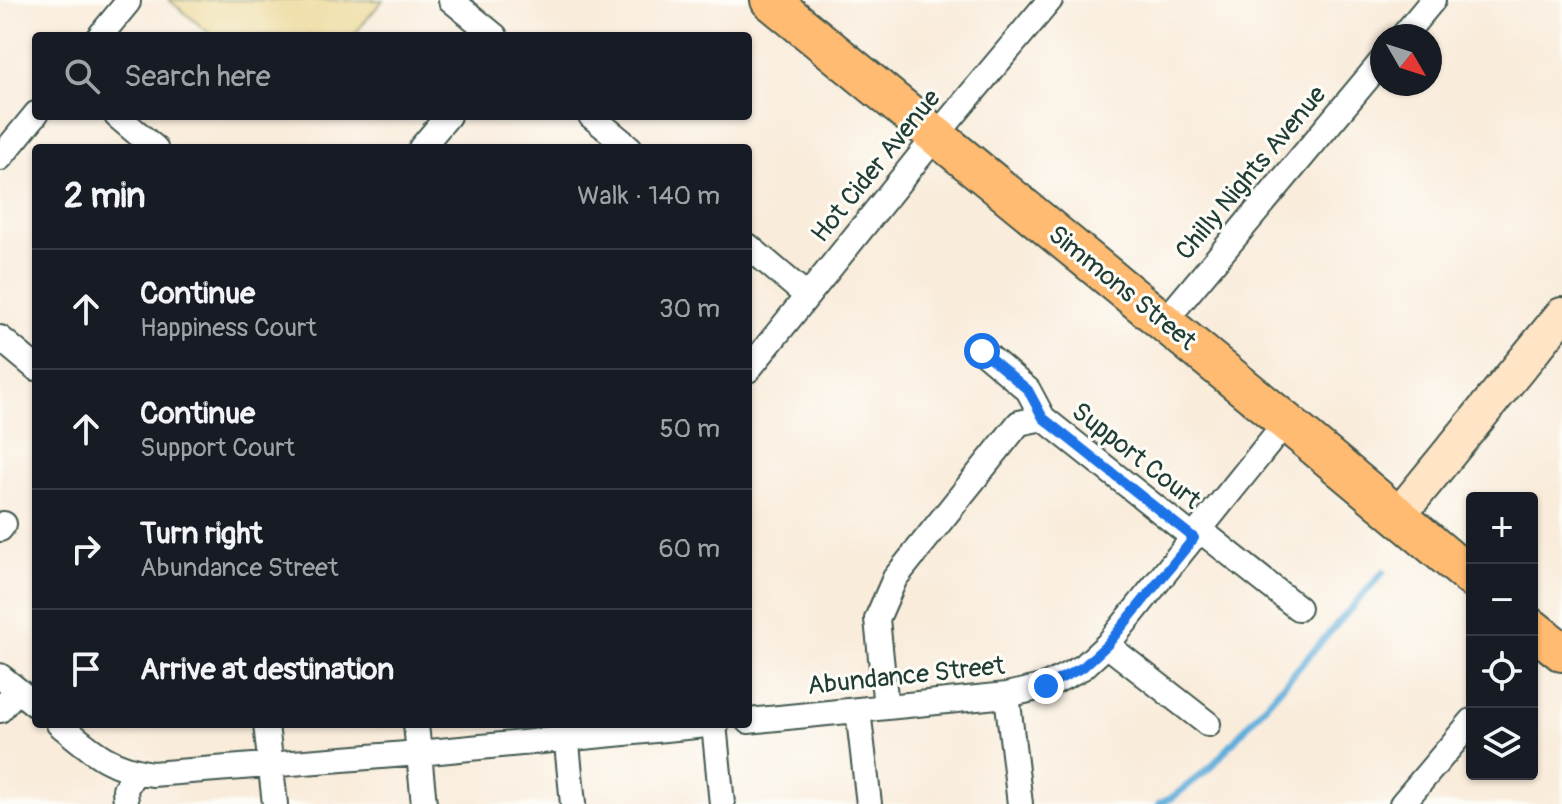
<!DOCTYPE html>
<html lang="en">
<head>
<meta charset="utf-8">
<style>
  :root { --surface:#171b24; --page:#20242c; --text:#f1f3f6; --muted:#9ea1a6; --line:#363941 }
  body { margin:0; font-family:Pangolin,sans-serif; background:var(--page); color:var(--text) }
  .controls { position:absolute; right:24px; bottom:24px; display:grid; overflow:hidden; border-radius:8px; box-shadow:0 2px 6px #0004 }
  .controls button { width:72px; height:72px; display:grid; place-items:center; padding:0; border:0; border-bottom:2px solid var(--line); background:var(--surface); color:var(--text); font:40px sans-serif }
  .compass { position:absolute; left:1370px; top:24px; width:72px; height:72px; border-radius:50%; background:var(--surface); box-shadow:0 2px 6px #0004; rotate:129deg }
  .stop { position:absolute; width:24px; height:24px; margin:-18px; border:6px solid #1a73e8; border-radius:50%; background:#fff }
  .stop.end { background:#1a73e8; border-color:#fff; box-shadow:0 2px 8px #0008 }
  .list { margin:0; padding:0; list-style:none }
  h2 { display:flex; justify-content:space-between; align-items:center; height:104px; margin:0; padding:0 32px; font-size:34px }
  h2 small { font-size:26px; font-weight:400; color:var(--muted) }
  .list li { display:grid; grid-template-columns:52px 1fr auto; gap:24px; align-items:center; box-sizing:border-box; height:120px; padding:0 32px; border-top:2px solid var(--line) }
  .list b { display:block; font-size:30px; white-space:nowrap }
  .list p { margin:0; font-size:26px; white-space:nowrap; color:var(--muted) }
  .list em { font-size:26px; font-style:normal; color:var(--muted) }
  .icon { flex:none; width:44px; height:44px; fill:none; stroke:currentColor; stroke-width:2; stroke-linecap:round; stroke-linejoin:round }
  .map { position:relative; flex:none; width:1562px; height:804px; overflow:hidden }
  .search { position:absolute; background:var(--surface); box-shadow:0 2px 6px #0004; left:32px; top:32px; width:720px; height:88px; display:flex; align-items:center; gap:20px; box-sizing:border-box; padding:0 28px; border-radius:8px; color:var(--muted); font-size:30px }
  .panel { position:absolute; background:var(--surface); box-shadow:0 2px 6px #0004; left:32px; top:144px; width:720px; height:584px; border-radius:8px }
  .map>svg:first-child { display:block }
  .sand { fill:#eeda9e; stroke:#868c69; stroke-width:2 }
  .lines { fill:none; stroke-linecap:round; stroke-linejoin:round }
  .stream { stroke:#61adda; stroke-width:7 }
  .street-casing { stroke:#40574d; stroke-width:28 }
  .secondary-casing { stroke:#40574d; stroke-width:38 }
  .primary-casing { stroke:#40574d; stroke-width:42 }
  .street { stroke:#fff; stroke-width:24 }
  .secondary { stroke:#ffe4c6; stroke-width:34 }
  .primary { stroke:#ffbb71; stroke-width:38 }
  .route { stroke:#1a73e8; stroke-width:10 }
  .labels { text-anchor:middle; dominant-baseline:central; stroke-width:6; stroke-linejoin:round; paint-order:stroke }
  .street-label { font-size:26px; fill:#1f3d34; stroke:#fdfcf7 }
</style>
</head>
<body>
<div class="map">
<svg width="1562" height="804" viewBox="0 0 1562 804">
  <rect width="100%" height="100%" fill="#fdfcf7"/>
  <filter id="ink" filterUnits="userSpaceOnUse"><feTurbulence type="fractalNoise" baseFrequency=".0125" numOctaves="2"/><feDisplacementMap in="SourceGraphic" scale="16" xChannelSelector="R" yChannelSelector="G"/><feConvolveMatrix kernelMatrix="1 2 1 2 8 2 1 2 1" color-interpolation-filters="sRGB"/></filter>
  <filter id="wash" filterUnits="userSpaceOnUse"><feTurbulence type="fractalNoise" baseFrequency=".006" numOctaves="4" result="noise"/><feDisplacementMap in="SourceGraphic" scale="32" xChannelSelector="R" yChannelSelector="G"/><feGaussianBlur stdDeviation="1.8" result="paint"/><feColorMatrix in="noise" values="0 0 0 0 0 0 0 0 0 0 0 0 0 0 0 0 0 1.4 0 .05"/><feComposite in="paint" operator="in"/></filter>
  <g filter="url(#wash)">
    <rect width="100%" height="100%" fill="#f9ecdb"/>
    <!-- sand -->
    <path class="sand" d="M169 0H383L353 36H213Z"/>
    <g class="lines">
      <!-- stream -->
      <path class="stream" d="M1159 804 1173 797 1211 767 1383 572"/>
    </g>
  </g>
  <g filter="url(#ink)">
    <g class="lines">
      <defs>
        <path id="street" d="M451 0 495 36
          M100 36 128 2
          M1403 36 1433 0
          M117 116 155 148
          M591 116 630 148
          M421 148 448 116
          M0 158 36 114
          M748 246 807 296
          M1164 322 1382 61
          M0 338 36 368
          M982 351 1028 390 1043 418 1194 538
          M748 370 936 136 1050 0
          M0 529 4 524
          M1200 530 1298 608
          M1107 645 1208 724
          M0 676 36 705
          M1007 695 1020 804
          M886 707 877 619 895 578 1019 423 1043 418
          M0 710 17 690
          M858 710 869 804
          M748 721 1007 695 1046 686 1083 667 1107 645 1286 422
          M59 724C92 751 107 767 152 774L419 753 717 724
          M266 724 275 804
          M416 724 424 804
          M565 724 573 804
          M714 724 722 804
          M126 804 125 789 135 772
          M1402 804 1472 721"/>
        <path id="secondary" d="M1397 517 1562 315"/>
        <path id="primary" d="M770 0 1286 422 1472 578
          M1532 628 1562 652"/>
      </defs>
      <!-- street casing -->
      <use href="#street" class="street-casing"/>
      <!-- secondary casing -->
      <use href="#secondary" class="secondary-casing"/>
      <!-- primary casing -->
      <use href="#primary" class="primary-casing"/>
      <!-- street -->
      <use href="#street" class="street"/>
      <!-- secondary -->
      <use href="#secondary" class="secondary"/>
      <!-- primary -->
      <use href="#primary" class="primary"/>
    </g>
  </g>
  <g class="lines" filter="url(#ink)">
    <!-- route -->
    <path class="route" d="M982 351 1028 390 1043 418 1194 538 1107 645 1083 667 1046 686"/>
  </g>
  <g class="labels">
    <!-- street labels -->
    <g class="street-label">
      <text transform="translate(876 166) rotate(-51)">Hot Cider Avenue</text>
      <text transform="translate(1251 173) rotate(-50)">Chilly Nights Avenue</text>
      <text transform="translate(1122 288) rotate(39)">Simmons Street</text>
      <text transform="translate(1136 456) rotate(38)">Support Court</text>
      <text transform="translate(906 676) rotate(-6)">Abundance Street</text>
    </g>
  </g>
</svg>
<div class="controls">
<button>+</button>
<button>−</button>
<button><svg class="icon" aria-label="locate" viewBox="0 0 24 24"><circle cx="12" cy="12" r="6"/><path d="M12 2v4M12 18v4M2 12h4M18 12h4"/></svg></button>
<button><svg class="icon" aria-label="layers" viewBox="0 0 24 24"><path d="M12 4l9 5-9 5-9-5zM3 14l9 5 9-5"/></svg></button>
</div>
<svg class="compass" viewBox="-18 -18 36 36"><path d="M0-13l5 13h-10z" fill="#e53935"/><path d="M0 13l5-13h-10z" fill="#9ea1a6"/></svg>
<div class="stop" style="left:982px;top:351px"></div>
<div class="stop end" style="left:1046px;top:686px"></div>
<div class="search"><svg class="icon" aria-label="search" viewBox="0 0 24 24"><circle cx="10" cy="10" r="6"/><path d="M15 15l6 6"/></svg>Search here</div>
<section class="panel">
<h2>2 min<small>Walk · 140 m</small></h2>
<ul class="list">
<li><svg class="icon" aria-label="ahead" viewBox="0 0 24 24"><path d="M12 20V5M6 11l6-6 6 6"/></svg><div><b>Continue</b><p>Happiness Court</p></div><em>30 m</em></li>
<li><svg class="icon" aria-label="ahead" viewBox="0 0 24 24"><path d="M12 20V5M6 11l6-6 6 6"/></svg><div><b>Continue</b><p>Support Court</p></div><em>50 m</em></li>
<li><svg class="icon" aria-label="right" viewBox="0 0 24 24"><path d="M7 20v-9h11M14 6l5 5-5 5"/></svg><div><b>Turn right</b><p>Abundance Street</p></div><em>60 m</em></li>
<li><svg class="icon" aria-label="arrive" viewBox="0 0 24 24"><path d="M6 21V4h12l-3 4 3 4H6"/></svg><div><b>Arrive at destination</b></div></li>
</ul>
</section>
</div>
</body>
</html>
